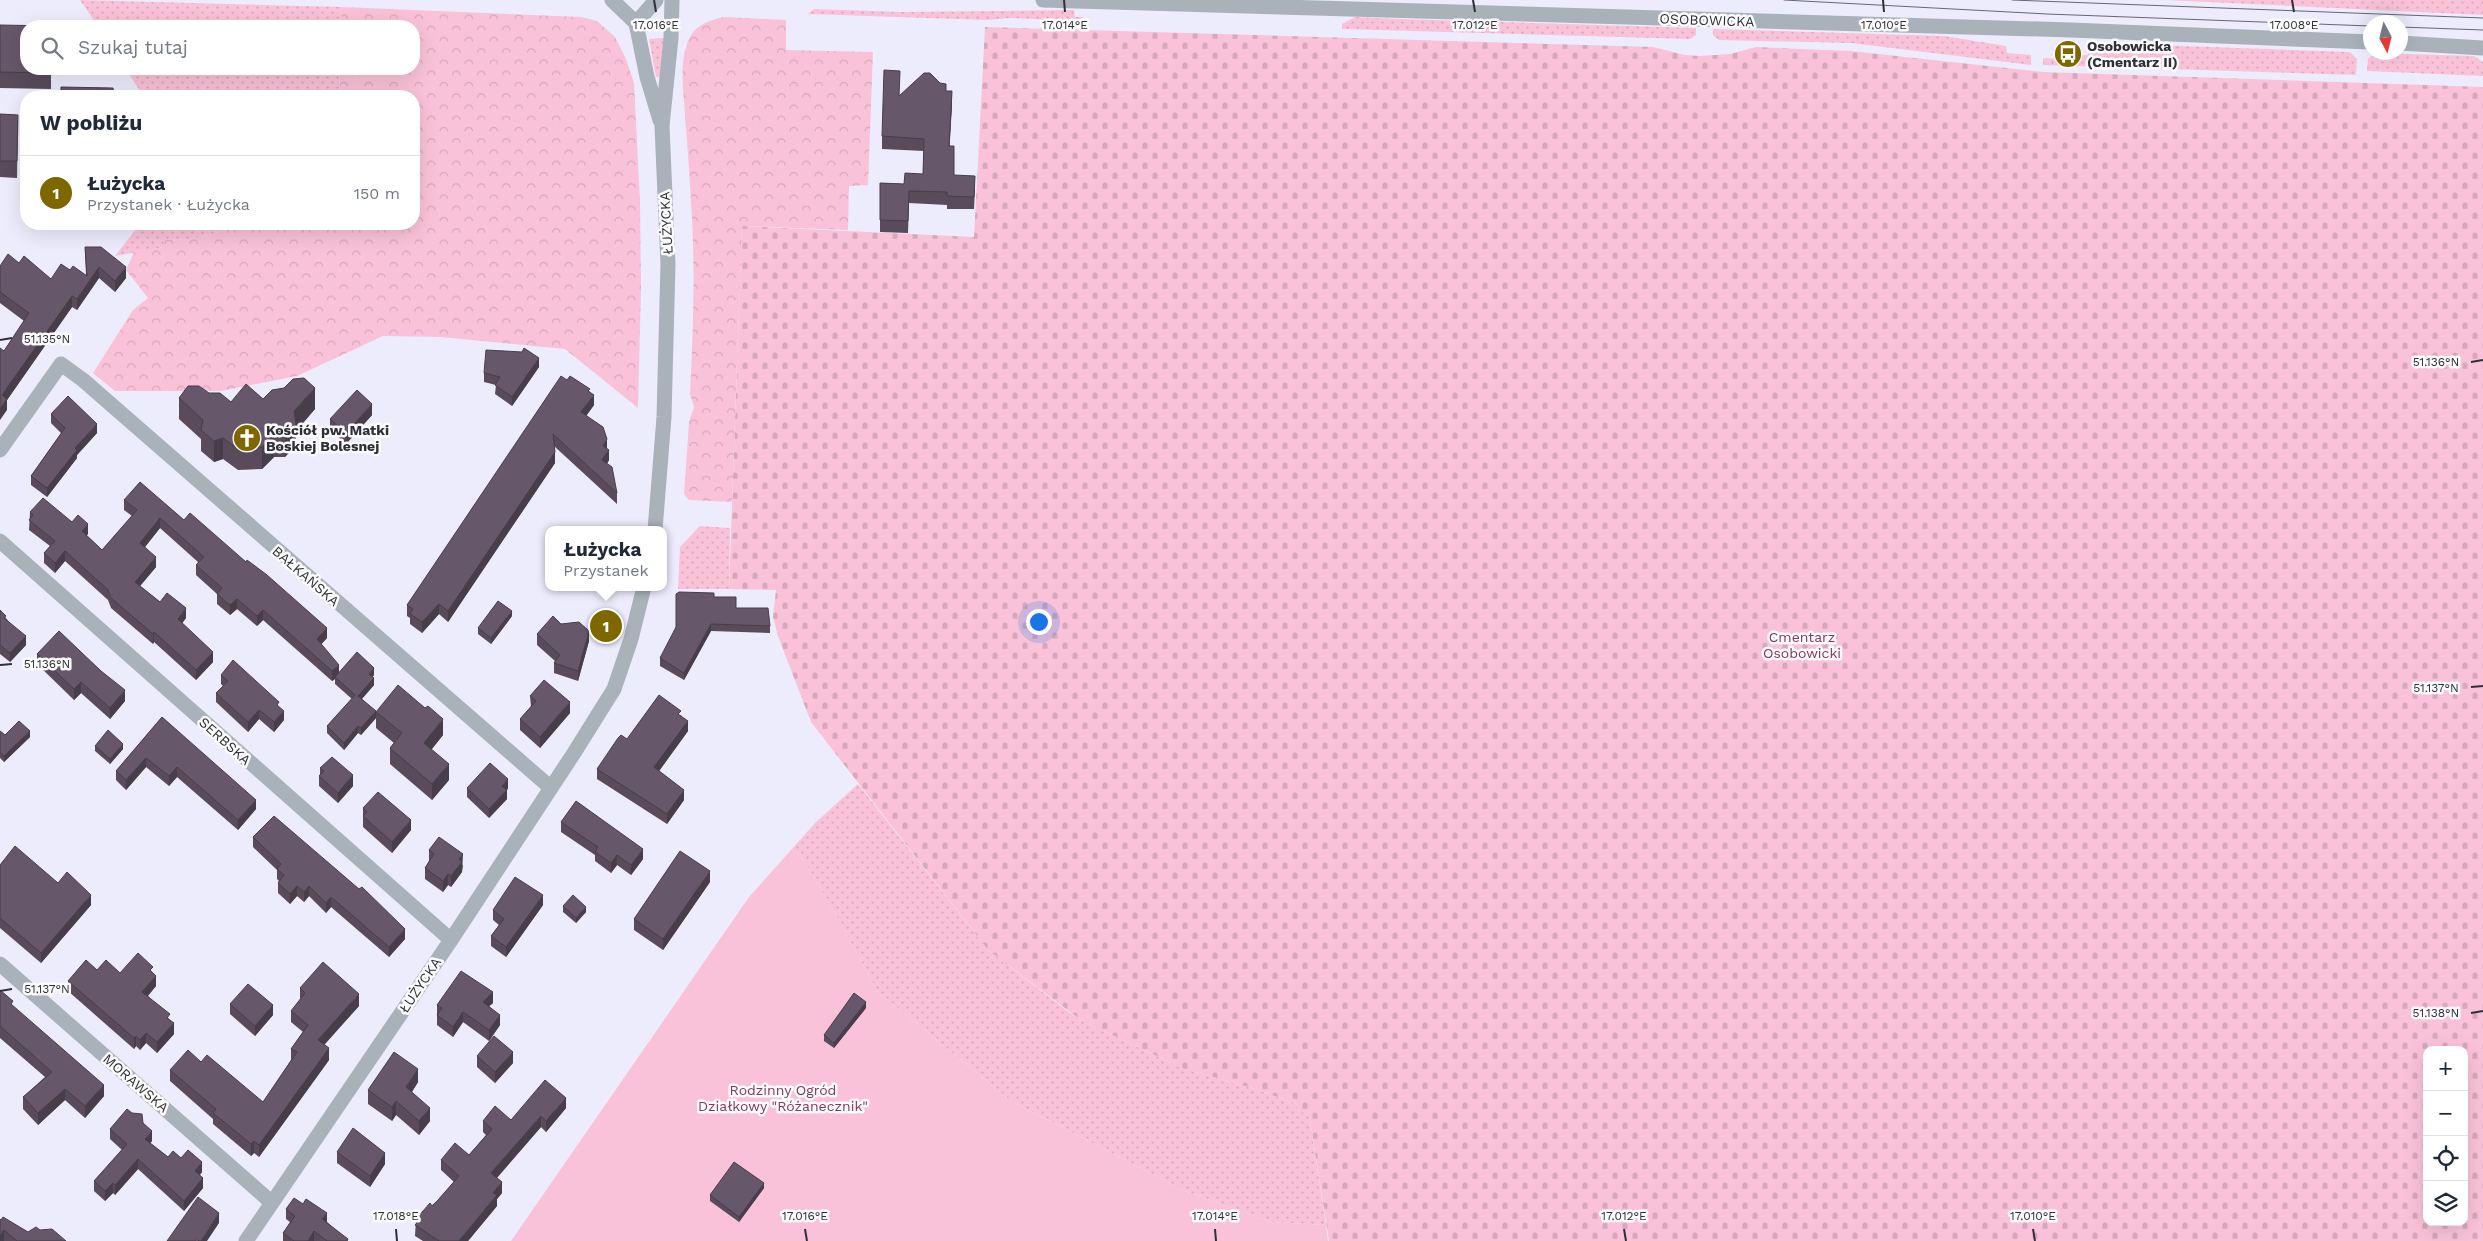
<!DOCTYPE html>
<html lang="pl">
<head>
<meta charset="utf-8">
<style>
  :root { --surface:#fff; --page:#f2f2f3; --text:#1f2937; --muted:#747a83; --line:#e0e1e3; --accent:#7f6700 }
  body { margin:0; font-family:"Work Sans",sans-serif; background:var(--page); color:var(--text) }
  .controls { position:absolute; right:15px; bottom:15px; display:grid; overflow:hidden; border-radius:10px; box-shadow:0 5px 20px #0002 }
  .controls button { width:45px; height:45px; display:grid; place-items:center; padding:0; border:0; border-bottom:1px solid var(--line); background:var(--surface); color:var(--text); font:25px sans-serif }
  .compass { position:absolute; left:2363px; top:15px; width:45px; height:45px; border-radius:50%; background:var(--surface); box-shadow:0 5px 20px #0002; rotate:173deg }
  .you { position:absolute; left:1038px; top:621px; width:18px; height:18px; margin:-12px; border:4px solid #fff; border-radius:50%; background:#1a73e8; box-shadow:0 0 0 8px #1a73e833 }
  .badge { display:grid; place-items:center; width:32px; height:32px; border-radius:50%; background:var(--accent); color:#fff; font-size:16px; font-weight:700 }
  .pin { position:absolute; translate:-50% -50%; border:2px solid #fff; box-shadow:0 1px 5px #0006 }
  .popup { position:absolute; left:545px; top:526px; width:122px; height:65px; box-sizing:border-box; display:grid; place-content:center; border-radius:10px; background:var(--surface); filter:drop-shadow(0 1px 4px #0005); font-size:16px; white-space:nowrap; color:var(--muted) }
  .popup b { font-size:19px; color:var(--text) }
  .popup::after { content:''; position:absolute; left:50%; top:100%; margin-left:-10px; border:10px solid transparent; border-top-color:var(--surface) }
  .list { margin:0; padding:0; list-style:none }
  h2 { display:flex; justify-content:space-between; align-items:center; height:65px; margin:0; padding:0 20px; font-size:21px }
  h2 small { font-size:16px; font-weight:400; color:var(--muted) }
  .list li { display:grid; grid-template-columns:32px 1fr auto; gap:15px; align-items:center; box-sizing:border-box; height:75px; padding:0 20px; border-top:1px solid var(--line) }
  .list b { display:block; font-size:19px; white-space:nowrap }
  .list p { margin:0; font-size:16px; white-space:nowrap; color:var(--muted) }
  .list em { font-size:16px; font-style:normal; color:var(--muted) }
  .icon { flex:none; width:28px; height:28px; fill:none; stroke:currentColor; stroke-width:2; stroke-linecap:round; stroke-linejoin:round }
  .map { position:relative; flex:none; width:2483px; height:1241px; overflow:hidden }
  .search { position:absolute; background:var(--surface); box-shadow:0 5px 20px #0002; left:20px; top:20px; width:400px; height:55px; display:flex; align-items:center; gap:12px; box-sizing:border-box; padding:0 18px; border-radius:20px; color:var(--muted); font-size:19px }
  .panel { position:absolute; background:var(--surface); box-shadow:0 5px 20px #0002; left:20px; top:90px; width:400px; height:140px; border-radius:20px }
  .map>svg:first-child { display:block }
  .grass { fill:url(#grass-dots) }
  .cemetery { fill:url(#cemetery-stones); fill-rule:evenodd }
  .park { fill:url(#park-crowns) }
  .garden { fill:#fac2d8 }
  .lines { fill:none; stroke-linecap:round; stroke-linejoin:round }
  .minor { stroke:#a9b1bb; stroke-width:15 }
  .tram { stroke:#676672; stroke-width:1 }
  .wall { fill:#594b5c }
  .shaded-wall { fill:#483d4b }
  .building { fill:#67576b; stroke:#483d4b }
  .ticks { fill:none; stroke:#2f2f39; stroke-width:2 }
  .labels { text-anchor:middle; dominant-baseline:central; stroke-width:5; stroke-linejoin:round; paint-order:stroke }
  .street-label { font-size:14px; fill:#2f2f39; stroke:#fbfbfb }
  .poi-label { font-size:14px; font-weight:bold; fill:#2f2f39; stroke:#fbfbfb; text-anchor:start }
  .park-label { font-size:14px; fill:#84375a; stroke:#fbfbfb }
  .ticks-label { font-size:12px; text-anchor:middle; fill:#2f2f39; stroke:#fbfbfb; stroke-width:5; stroke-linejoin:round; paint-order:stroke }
</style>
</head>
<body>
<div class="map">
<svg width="2483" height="1241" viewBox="0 0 2483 1241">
  <defs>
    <pattern id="grass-dots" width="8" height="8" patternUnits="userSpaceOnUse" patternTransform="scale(1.25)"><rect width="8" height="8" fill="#fac2d8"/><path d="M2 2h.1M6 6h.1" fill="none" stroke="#d7a7ba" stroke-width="1.8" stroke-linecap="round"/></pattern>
    <pattern id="cemetery-stones" width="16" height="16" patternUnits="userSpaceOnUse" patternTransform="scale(1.25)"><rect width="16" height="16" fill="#fac2d8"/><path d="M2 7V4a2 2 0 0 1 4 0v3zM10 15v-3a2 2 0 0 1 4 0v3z" fill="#d7a7ba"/></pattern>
    <pattern id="park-crowns" width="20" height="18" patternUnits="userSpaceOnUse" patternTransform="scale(1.25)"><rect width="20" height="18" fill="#fac2d8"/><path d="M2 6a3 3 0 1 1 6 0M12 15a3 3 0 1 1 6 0" fill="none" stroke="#d7a7ba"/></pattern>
  </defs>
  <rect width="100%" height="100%" fill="#edecfc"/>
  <!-- grass -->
  <path class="grass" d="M80 0 342 7 341 26H98Z
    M2165 0H2483V15Z
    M814 9 901 12 1074 10 1075 17H1083L1082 21 1009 18 987 20 808 14Z
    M1355 17 1400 19 1696 28V35L1690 39 1342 29V24Z
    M1713 29 1944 36 2006 46 2007 53 2031 55V65L1851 43 1719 40 1713 35Z
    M664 38 661 76 656 77 649 39Z
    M2098 43 2350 52 2357 59 2356 75 2043 65V58L2059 59 2060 55H2087Z
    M2375 53 2474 56 2483 62V76L2367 71 2368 59Z
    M126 69H340L339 96H143Z
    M140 224H249L193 239 164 240V247L115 256Z
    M700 526 730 528 729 589H678L680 547Z
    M858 784 988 950 1066 1010 1082 1021 1185 1069 1252 1088 1297 1104 1309 1114 1326 1225 1272 1222 1185 1191 1011 1101 877 991 840 922 801 856 792 849 815 823Z"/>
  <!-- cemetery -->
  <path class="cemetery" d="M985 27 1653 47 1685 55 1700 56 1730 54 1756 47 1851 51 2043 72 2483 87V1241H1329L1309 1114 1297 1111V1104L1252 1088 1185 1069 1082 1021 988 950 811 722 778 636 773 617 776 590 729 589 742 226 974 237ZM2427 1050H2464V1222H2427Z"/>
  <!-- park -->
  <path class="park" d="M342 7 581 17 597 21 615 37 626 59 634 83 640 202 641 288 638 408 565 349 440 337 383 336 297 376 221 391H115L93 373 133 310 148 298 126 270 134 252 164 247 163 240 193 239 249 224H414V96H339L340 69H414V26H341Z
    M725 17 786 20V50L873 52 868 185 849 186 848 230 742 226 732 502 689 500 684 494 689 422 694 407 690 394C693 335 695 277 692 218 690 184 688 150 685 116 684 93 679 66 687 44 693 26 708 20 725 17Z"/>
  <!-- garden -->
  <path class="garden" d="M792 849 801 856 840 922 877 991 1011 1101 1185 1191 1272 1222 1326 1225 1328 1241H511L749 897Z"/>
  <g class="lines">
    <!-- minor -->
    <path class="minor" d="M612 0 636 23 647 77 660 120
      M1043 0 2071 30 2370 42
      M636 23 656 0
      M2400 43 2483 48
      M0 450 61 364 83 380 551 788
      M655 530 664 417 668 264 662 126 671 38 672 0
      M0 541 451 940
      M0 964 271 1202
      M246 1241 451 940 574 753 614 689 631 639 644 587"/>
    <!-- tram -->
    <path class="tram" d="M1784 0 2047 14 2370 26
      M2012 0 2483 18
      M2400 27 2483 30"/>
  </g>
  <!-- wall -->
  <path class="wall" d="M0 25 51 69V89L0 88Z
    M946 91 952 104 949 146 954 175 975 189 974 209H947V205L909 203 908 233 880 232V183L904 184 923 174 924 151 882 149V136L900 96Z
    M0 114 18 115 17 178 0 177Z
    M85 247 126 278 115 292 99 278 77 310 72 307 7 400V410L4 351 24 321 0 303V266L19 263 51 279 70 270 86 276Z
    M522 352 539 367 512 406 495 394 496 385 484 382V373Z
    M567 380 590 392 594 405 586 416 607 448 609 460 607 464 617 493V504L554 446 555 463 448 622 439 614 422 633 410 624V618L407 616V605Z
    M209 393 231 402 263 399 315 409 296 431V445L285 457H274L262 469 238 470 223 459 214 462 201 451V439L179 419V398Z
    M51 414 97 433 77 455V458L47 497 31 485V476L61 433 51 423Z
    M372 415 346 444 330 430V419Z
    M124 500 184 520 327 638 321 644 339 672 374 675 372 677 374 685 362 699 376 718 361 735 358 733 344 750 327 733V726L352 699 335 684V679L332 681 263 620 257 626 237 609 230 615 217 604V594L196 575V565L198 562 160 528 145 547 156 567 140 586 160 602 186 618 182 623 213 662 196 680 154 642 153 644 111 608 108 600 65 561 55 573 44 563V553L50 546 29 530 30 512 72 522 88 534 86 535 102 550 132 516 124 510Z
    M714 597 736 608 770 626V633L711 631 684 680 660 666V658Z
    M0 610 26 645 10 662 0 654Z
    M512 616 491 644 478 634V628Z
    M561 624 589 641 578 681 554 673V663L555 661 537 645V634Z
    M37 654 101 671 125 701 110 719 81 693 74 700 37 664Z
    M221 675 279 707 284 720 274 732 259 719 248 732 216 702V693L223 686 221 684Z
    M530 696 570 713 540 748 520 730V719L531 707Z
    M376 712 443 735 431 750 449 780 432 800 390 764V748L394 743 376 728Z
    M681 715 688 731 659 771 684 800 667 824 597 779V769L627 739Z
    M162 717 256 809 238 830 177 777 169 786 146 767 126 790 116 780V771Z
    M0 731 5 735 30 737 4 762 0 758Z
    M95 746 123 749 110 764 95 751Z
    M320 768 353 786 338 803 319 786V776L320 774Z
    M467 788H508L507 790V799L489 818 467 797Z
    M363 808 411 830 392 853 363 827Z
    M561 822 643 859 631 875 617 865 611 873 595 861V855L561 832Z
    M253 837 405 939 389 957 331 907 326 913 309 896 304 902 297 896 290 904 278 893V883L279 881 277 879V870L253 847Z
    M429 850 463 865 462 872 451 887 448 885 443 892 425 879V868L429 861Z
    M0 865 58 883 91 905 41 963 0 928Z
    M710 882 663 950 634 930V919Z
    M543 905 506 957 491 946V936L499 925 493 920V910Z
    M563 906 586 912 576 923 563 912Z
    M97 970 120 973H153L156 986 148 996 170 1020 174 1034 157 1053 146 1043 140 1050 136 1046 134 1049 68 991V981Z
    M300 988 359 1006 324 1044 329 1060 259 1157 254 1153 251 1156 213 1124V1119L170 1081V1070L201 1062 263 1102 291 1060V1049L303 1032 291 1022V1011L300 1000Z
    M0 990 13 1006 104 1096 85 1118 65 1100 38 1125 23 1109V1097L45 1077 0 1038Z
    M493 1003 489 1006 500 1025 489 1041 463 1022 453 1037 437 1025V1005Z
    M230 1004 273 1015 255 1036 230 1014Z
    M866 1008 834 1048 824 1041V1035Z
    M477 1056 513 1063 495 1083 477 1067Z
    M418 1082 412 1092 430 1121 419 1135 396 1115 392 1121 368 1104V1090Z
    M566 1108 546 1132 541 1127 497 1178 502 1193 497 1199V1206L468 1241H423L415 1236 416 1219 438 1200 454 1182 441 1170V1160L469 1155 486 1135 483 1132V1121L511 1120Z
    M110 1129 152 1141 150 1143 168 1157 181 1158 202 1172 200 1175 203 1188 184 1211 138 1169 115 1195 113 1193 105 1201 94 1191V1181L122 1150 110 1139Z
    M337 1152 385 1164 370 1187 337 1163Z
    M764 1188 739 1222 710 1201V1195Z
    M286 1209 327 1222 348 1241H283V1233L290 1222 286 1219Z
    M0 1219 28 1232 40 1230 66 1241H4Z"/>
  <!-- shaded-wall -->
  <path class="shaded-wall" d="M952 91V104L949 158V146Z
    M99 267V278L77 310V299Z
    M126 267V278L115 292V281Z
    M72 296V307L7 400V410L0 420V409L2 395Z
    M539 358V367L512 406V397Z
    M315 388V409L296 431V445L285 457V435L294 411Z
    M594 395V405L581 423V412Z
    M372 404V415L346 444V433Z
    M97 424V433L77 455V458L47 497V488L75 448Z
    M274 435V457L262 469V447Z
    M223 438V459L214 462V441Z
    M607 439V449L603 446Z
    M609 450V460L602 471V460Z
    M555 452V463L448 622V611Z
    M160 518V528L140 553V543Z
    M88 524V534L82 541V531Z
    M65 551V561L55 573V563Z
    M156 557V567L135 592V582Z
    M237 599V609L230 615V605Z
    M439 604V614L422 633V622Z
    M186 608V618L178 629V619Z
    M263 610V620L257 626V616Z
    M512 611V616L491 644V638Z
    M711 624V631L684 680V673Z
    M327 628V638L317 649V639Z
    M589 631V641L578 681V671Z
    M154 632V642L153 644V634Z
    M26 636V645L10 662V653Z
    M213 652V662L196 680V670Z
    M339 665V675L335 677V679L332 681V671Z
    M374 668V675L369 681V674Z
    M374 678V685L358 703V696Z
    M81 682V693L74 700V689Z
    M125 690V701L110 719V708Z
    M570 702V713L540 748V737Z
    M259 710V719L248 732V722Z
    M284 711V720L274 732V722Z
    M376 711V718L361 735V728Z
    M443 719V735L424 759V743Z
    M688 721V731L654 778V767Z
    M358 726V733L344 750V743Z
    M30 731V737L4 762V756Z
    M123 744V749L110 764V759Z
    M146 758V767L126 790V780Z
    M449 764V780L432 800V784Z
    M177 767V777L169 786V776Z
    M353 775V786L338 803V793Z
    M508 779V788L507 790V799L489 818V809L502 786Z
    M684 790V800L667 824V814Z
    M256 800V809L238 830V820Z
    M411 820V830L392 853V842Z
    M643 849V859L631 875V865Z
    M463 854 462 872 451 887V876L459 859Z
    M617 855V865L611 873V863Z
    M710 871V882L663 950V939Z
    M448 874V885L443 892V881Z
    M297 886V896L290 904V894Z
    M309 886V896L304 902V892Z
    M91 895V905L41 963V953Z
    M543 895V905L506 957V947Z
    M331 897V907L326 913V903Z
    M586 907V912L576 923V918Z
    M405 929V939L389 957V947Z
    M156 976V986L142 1002V992Z
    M493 992V1003L483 1012V1002Z
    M359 994V1006L318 1052V1040Z
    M866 1002V1008L834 1048V1043Z
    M273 1005V1015L255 1036V1026Z
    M463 1012V1022L453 1037V1027Z
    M500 1015V1025L489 1041V1030Z
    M174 1023V1034L157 1053V1042Z
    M146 1033V1043L140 1050V1040Z
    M136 1036V1046L134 1049V1038Z
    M329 1048V1060L259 1157V1145Z
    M513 1052V1063L495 1083V1072Z
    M418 1069V1082L406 1101V1087Z
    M104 1085V1096L85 1118V1106Z
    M65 1089V1100L38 1125V1113Z
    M566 1098V1108L546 1132V1121Z
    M396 1101V1115L392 1121V1107Z
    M430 1108V1121L419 1135V1121Z
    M541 1116V1127L491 1184V1173Z
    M152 1131V1141L145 1149V1139Z
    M254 1141V1153L251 1156V1144Z
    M385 1153V1164L370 1187V1176Z
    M138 1159V1169L115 1195V1185Z
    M202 1162V1172L195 1180V1171Z
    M203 1178V1188L184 1211V1201Z
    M502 1182V1193L497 1199V1206L468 1241H459L493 1193Z
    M113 1183V1193L105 1201V1191Z
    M764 1183V1188L739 1222V1217Z
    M219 1213V1223L207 1241H201Z
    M327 1213V1223L322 1219Z
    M4 1230V1241H0V1235Z
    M314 1231V1241H308Z"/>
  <!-- building -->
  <path class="building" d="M0 25 51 26H26V69H51V73L0 72Z
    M884 70 900 71 899 96 924 73H930L940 83 946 84V91H952L949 146H954V175L975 176 974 197 947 196V192L909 191 908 221 880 220V183L904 184 905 173 923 174 924 139 882 136Z
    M61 87 113 88 114 96H61Z
    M0 114 18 115 17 161H0Z
    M85 247H101L126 267 115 281 99 267 77 299 72 296 2 395 7 399 0 409V348L4 351 29 313 0 292V266L8 254 19 263 24 256 51 279 61 264 70 270 73 266 87 276Z
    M524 348 539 358 512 397 495 385 500 377 484 373 486 350 522 352Z
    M561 376 567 380 570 376 590 389 588 391 594 395 581 412 603 427 607 439 603 446 609 450 602 460 612 467 617 493 553 434 555 452 448 611 439 604 422 622 410 614 413 609 407 605Z
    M304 378 315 388 294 411 296 424 285 435H274L262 447 238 449 223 438 214 441 201 430 203 420 179 398 188 386H199L209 393H220L231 402 246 384 263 399 272 390 284 388 293 379Z
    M357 390 372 404 346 433 330 419Z
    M68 396 97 424 75 448 77 450 47 488 31 476 65 428 51 414Z
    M140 482 184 520 190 513 246 562 247 560 267 575 327 628 317 639 339 665 332 671 263 610 257 616 237 599 230 605 217 594 222 588 196 565 204 557 160 518 140 543 156 557 135 582 160 602 167 593 186 608 178 619 213 652 196 670 154 632 153 634 111 598 108 590 65 551 55 563 44 553 55 541 29 520 33 515 30 512 43 498 72 522 78 515 88 524 82 531 102 550 137 510 124 500Z
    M679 592 714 593V597H736V608H768L770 626 711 624 684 673 660 658 676 627V594Z
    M498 601 512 611 491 638 478 628Z
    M0 610 6 616 4 618 26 636 10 653 0 645Z
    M553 616 561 624 579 622 589 631 578 671 554 663 560 655 537 634Z
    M59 631 101 671 125 690 110 708 81 682 74 689 37 654Z
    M357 652 374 668 369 674 374 678 358 696 376 711 361 728 358 726 344 743 327 726 355 695 335 677Z
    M233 660 279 702 277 705 284 711 274 722 259 710 248 722 216 693 228 681 221 675Z
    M544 680 570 702 540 737 520 719 536 701 530 696Z
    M398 685 425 708 428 706 443 719 424 743 449 764 432 784 390 748 402 733 376 712Z
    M659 695 681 711 678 714 688 721 654 767 684 790 667 814 597 769 618 738 621 735 627 739Z
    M162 717 256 800 238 820 177 767 169 776 146 758 126 780 116 771Z
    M19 721 30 731 4 756 0 752V731L5 735Z
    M108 730 123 744 110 759 95 746Z
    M332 757 353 775 338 793 319 776 324 771 320 768Z
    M490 763 508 779 502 786 507 790 489 809 467 788Z
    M378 792 411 820 392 842 363 816 367 812 363 808Z
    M576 801 643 849 631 865 617 855 611 863 595 852 598 847 561 822Z
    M274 816 359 889 362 887 405 929 389 947 331 897 326 903 309 886 304 892 297 886 290 894 278 883 284 875 277 869 281 864 253 837Z
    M439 837 463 854 459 859 462 862 451 876 448 874 443 881 425 868 434 854 429 850Z
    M15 846 58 883 67 872 91 895 41 953 0 918V865Z
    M680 851 710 871 663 939 634 919Z
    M515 877 543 895 506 947 491 936 504 919 493 910Z
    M573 895 586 907 576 918 563 906Z
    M138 953 153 967 150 970 156 976 142 992 170 1014 167 1018 174 1023 157 1042 146 1033 140 1040 136 1036 134 1038 68 981 86 960 97 970 106 960 120 973Z
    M323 962 359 994 318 1040 329 1048 259 1145 254 1141 251 1144 213 1113 216 1109 170 1070 188 1050 201 1062 207 1055 263 1102 297 1052 291 1049 308 1025 291 1011 305 993 300 988Z
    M461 971 493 992 483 1002 500 1015 489 1030 463 1012 453 1027 437 1015 442 1008 437 1005Z
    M248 984 273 1005 255 1026 230 1004Z
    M0 990 13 1001 11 1004 104 1085 85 1106 65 1089 38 1113 23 1097 52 1072 0 1026Z
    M854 993 866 1002 834 1043 824 1035Z
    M494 1036 513 1052 495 1072 477 1056Z
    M394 1052 418 1069 406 1087 430 1108 419 1121 396 1101 392 1107 368 1090Z
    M545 1080 566 1098 546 1121 541 1116 491 1173 502 1182 493 1193 497 1195 459 1241H439L415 1225 419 1221 416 1219 430 1203 432 1206 438 1200 459 1176 441 1160 455 1143 469 1155 492 1129 483 1121 495 1106 511 1120Z
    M127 1109 132 1113 142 1114 143 1123 152 1131 145 1139 168 1157 173 1151 181 1158 188 1150 202 1162 195 1171 203 1178 184 1201 138 1159 115 1185 113 1183 105 1191 94 1181 127 1144 110 1129Z
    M353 1128 385 1153 370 1176 337 1152Z
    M734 1162 764 1183 739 1217 710 1195Z
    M198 1197 219 1213 201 1241 196 1240V1241H167Z
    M294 1198 303 1204 306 1199 327 1213 322 1219 348 1239 347 1241H327L314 1231 308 1241H294L283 1233 295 1216 286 1209Z
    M3 1217 28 1232 36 1227 40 1230 52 1229 66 1241H17L4 1230 0 1235V1219L1 1220Z"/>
  <!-- ticks -->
  <path class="ticks" d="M654 0 656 12M1064 0 1065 12M1473 0 1475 12M1883 0 1884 12M2292 0 2294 12M0 340 12 338M2471 362 2483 360M0 665 12 664M2471 687 2483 686M0 991 12 989M2471 1013 2483 1011M396 1229 397 1241M805 1229 807 1241M1215 1229 1216 1241M1624 1229 1626 1241M2033 1229 2035 1241"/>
  <!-- icons -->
  <defs>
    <symbol id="bus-disc" viewBox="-11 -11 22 22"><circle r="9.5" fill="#7f6700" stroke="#fbfbfb"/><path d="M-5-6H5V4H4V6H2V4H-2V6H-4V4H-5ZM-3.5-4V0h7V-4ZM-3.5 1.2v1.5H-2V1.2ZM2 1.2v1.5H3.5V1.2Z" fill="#fff"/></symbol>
    <symbol id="church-disc" viewBox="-11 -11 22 22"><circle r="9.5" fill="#7f6700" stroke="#fbfbfb"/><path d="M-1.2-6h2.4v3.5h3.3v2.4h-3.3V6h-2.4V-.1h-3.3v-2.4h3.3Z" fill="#fff"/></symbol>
  </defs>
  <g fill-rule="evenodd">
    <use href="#bus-disc" x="2052" y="38" width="32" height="32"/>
    <use href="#church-disc" x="231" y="422" width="32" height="32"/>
  </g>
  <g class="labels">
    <!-- street labels -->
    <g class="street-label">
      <text transform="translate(1707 20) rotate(2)">OSOBOWICKA</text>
      <text transform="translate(666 223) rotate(-93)">ŁUŻYCKA</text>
      <text transform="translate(306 576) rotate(41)">BAŁKAŃSKA</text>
      <text transform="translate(225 741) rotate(42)">SERBSKA</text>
      <text transform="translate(420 985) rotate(-56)">ŁUŻYCKA</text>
      <text transform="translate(136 1083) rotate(41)">MORAWSKA</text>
    </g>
    <!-- poi labels -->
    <g class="poi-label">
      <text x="2087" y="46">Osobowicka<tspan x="2087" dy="16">(Cmentarz II)</tspan></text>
      <text x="266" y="430">Kościół pw. Matki<tspan x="266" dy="16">Boskiej Bolesnej</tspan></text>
    </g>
    <!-- park labels -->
    <g class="park-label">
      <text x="1802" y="637">Cmentarz<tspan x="1802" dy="16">Osobowicki</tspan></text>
      <text x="783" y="1090">Rodzinny Ogród<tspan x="783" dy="16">Działkowy "Różanecznik"</tspan></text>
    </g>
  </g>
  <g class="ticks-label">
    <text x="656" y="29">17.016°E</text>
    <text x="1065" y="29">17.014°E</text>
    <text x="1475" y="29">17.012°E</text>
    <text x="1884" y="29">17.010°E</text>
    <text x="2294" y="29">17.008°E</text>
    <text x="47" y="343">51.135°N</text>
    <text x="2436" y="366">51.136°N</text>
    <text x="47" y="668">51.136°N</text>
    <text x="2436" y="692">51.137°N</text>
    <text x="47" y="993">51.137°N</text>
    <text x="2436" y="1017">51.138°N</text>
    <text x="396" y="1220">17.018°E</text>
    <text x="805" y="1220">17.016°E</text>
    <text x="1215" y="1220">17.014°E</text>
    <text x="1624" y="1220">17.012°E</text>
    <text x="2033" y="1220">17.010°E</text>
  </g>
</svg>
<div class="controls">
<button>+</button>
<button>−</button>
<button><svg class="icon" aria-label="locate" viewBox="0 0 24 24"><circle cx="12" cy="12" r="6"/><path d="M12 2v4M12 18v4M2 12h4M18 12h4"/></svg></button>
<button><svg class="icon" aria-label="layers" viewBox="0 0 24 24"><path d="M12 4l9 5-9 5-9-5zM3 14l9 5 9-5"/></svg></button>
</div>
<svg class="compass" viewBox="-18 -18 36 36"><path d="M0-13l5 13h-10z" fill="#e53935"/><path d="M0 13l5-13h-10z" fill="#747a83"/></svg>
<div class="you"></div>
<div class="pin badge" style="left:606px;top:626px">1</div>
<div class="popup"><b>Łużycka</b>Przystanek</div>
<div class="search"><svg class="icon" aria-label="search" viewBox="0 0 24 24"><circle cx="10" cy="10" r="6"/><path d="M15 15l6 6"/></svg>Szukaj tutaj</div>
<section class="panel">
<h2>W pobliżu<small></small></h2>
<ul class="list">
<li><span class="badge">1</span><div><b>Łużycka</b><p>Przystanek · Łużycka</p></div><em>150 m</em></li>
</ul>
</section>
</div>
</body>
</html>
